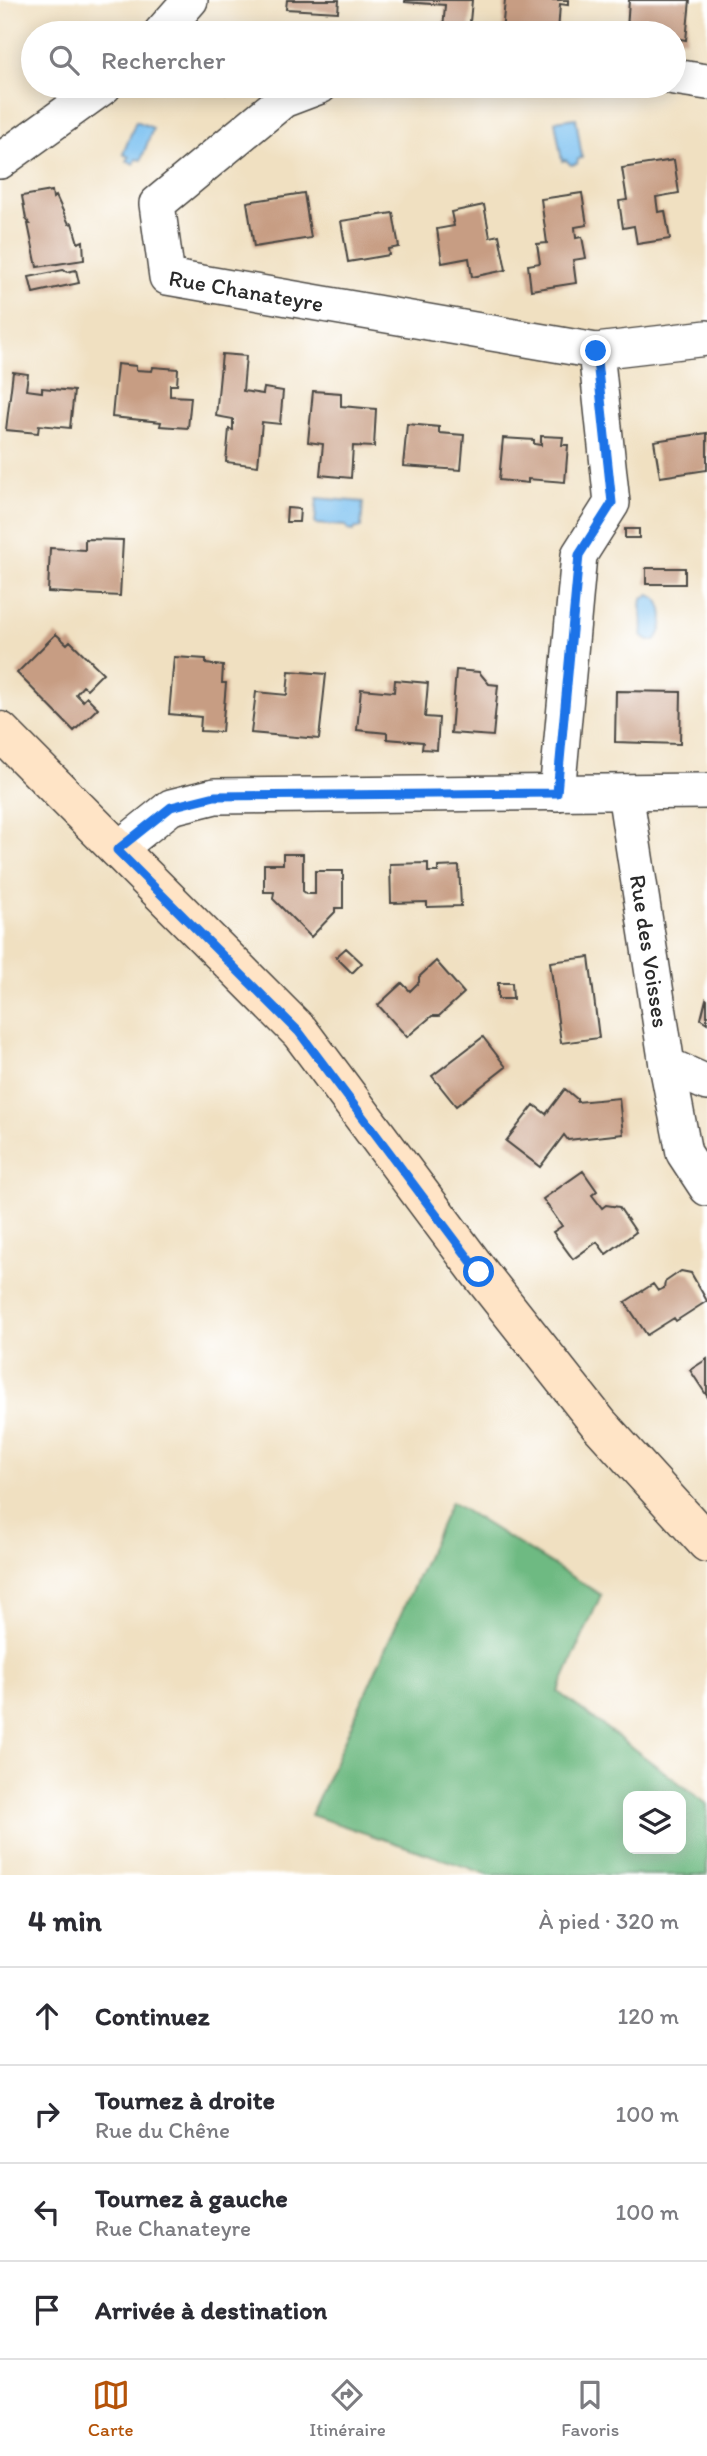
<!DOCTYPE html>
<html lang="fr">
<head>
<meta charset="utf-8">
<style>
  :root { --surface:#fff; --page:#f7f7f7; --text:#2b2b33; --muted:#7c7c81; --line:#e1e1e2; --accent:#b45309 }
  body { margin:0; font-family:Itim,sans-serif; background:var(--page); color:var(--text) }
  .controls { position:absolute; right:21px; bottom:21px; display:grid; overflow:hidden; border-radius:14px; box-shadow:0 4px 18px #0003 }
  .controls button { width:63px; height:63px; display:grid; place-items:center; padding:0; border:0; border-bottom:2px solid var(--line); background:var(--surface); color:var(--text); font:35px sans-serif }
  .stop { position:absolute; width:21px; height:21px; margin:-16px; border:5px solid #1a73e8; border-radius:50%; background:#fff }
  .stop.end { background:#1a73e8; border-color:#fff; box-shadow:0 2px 7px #0008 }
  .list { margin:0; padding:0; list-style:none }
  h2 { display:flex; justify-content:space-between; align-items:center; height:91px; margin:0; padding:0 28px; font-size:30px }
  h2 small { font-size:23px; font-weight:400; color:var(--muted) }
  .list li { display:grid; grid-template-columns:46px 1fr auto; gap:21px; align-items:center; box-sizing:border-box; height:98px; padding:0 28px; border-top:2px solid var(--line) }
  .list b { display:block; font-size:26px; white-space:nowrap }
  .list p { margin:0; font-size:23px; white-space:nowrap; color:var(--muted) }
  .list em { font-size:23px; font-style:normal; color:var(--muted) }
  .icon { flex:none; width:38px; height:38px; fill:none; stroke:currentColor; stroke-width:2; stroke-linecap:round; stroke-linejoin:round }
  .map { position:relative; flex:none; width:707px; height:1875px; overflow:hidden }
  .search { position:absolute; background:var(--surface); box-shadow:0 4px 18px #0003; left:21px; right:21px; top:21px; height:77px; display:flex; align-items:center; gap:18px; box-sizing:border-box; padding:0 24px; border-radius:38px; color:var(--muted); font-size:26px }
  .sheet { height:483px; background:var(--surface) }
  nav { display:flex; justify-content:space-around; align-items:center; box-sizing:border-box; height:98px; border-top:2px solid var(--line); background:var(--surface); font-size:19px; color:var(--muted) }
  nav a { display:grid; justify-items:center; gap:4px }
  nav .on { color:var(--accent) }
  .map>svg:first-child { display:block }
  .forest { fill:#6eba82; stroke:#4c7256; stroke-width:2; fill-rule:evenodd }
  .water { fill:#78bff0; stroke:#52758e; stroke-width:2 }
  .building { fill:#c79d83 }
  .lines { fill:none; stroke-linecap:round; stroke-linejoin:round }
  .minor-casing { stroke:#494642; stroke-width:38 }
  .secondary-casing { stroke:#494642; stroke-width:41 }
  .minor { stroke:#fff; stroke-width:35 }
  .secondary { stroke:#ffe4c6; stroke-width:38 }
  .route { stroke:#1a73e8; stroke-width:9 }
  .labels { text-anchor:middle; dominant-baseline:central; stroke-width:5; stroke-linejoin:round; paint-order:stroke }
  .street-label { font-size:23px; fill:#2b2b2b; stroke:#fff }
</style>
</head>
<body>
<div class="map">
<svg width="707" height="1875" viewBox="0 0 707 1875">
  <rect width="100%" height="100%" fill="#fff"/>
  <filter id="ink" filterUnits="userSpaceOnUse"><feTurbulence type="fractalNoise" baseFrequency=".0143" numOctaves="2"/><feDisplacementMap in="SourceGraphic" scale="14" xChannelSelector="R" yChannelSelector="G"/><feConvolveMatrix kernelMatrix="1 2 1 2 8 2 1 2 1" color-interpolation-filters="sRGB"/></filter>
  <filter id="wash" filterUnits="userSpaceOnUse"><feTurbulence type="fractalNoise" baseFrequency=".00686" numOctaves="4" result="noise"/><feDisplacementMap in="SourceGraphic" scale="28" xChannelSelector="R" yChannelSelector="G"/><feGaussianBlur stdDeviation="1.57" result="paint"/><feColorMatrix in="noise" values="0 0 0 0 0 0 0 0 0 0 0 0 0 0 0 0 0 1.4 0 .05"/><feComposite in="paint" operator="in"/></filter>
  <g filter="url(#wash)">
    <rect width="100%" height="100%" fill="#f0e0c1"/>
    <!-- forest -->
    <path class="forest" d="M451 1502 601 1595 558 1692 707 1804V1875H490L311 1815ZM628 1796H681V1849H628Z"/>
    <!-- water -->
    <path class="water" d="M576 118 582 158 578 159 577 164 571 165 566 160 562 161 555 121Z
      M136 121 153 128 141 160 136 159 134 164 127 161 129 157 123 154Z
      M317 498 363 502 361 528H356L353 531 348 530 346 526 315 524Z
      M650 595 657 599C666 612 664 629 655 641H648L642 635C645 622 639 611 642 599Z"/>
    <g id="blocks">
      <!-- building -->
      <path class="building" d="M287 0H339L338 12 286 9Z
        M405 0H472L469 33H437L438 29 443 30 445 5 405 2Z
        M505 0H568V5L560 4 558 33H502Z
        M629 0H690L686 40 674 38V33L627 29Z
        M219 86H235L226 94Z
        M459 86H484L485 92 460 95Z
        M674 160 679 193 656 197 658 212 665 211 670 239 637 244 634 226 623 228 619 201 627 200 622 168Z
        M52 191 53 198 56 196 69 224 72 223 78 243 83 241 84 260 37 267 28 224H30L26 219 22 196Z
        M304 193 311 238 254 247 247 202Z
        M582 193 587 225 575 227 576 238 582 237 586 258 573 260 576 283 531 290 528 265 540 263 537 244 547 243 541 199Z
        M484 205 490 237 499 235 506 270 472 277 469 258 442 263 437 229 454 226 451 212Z
        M393 213 399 247 388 249 389 255 348 262 341 221Z
        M63 270 67 272 76 270 79 283 33 293 29 277Z
        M222 354 246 356 243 391 263 394 264 388 283 391 280 424 262 422 258 466 226 462 229 429 233 430V419L216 416Z
        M117 364 136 366V370L152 371 153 367 178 369 177 385H170V396L191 397 188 428 160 426 161 422 112 417Z
        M13 372 28 374 26 390 42 392V388L74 391 70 428 39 425 38 433 6 430Z
        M313 391 341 393V406L376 409 374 447 353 446 351 478 320 475 323 444 308 442Z
        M407 424 439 427V433L464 435 461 470 403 466Z
        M707 433V470L660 477 654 441Z
        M541 436 563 437 562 445H568L565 482 528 479V483L499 480 503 438 534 440V444L541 445Z
        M287 508 300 509 299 522H286Z
        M625 529H639V538H625Z
        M85 539 123 540 120 596 48 592 50 548 85 550Z
        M646 568H685V584H646Z
        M56 634 67 644 70 641 103 673 87 689 83 686 76 694 83 701 87 697 98 708 74 731 17 673Z
        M174 657 206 659V664L223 666 222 683H226L222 732 200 731 201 717 169 714Z
        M456 670 479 672 489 684 498 685 493 736 451 733Z
        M289 671 326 674 319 739 251 733 256 692 287 695Z
        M395 680 428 683 425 717 439 718 437 750 422 749 423 742 387 739V733L357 730 361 689 394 692Z
        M616 691 681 692 680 744 615 742Z
        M283 854H303V891L307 894H315V871H343V908H335V912L311 937 273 899 274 892H264V864H283Z
        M428 863V872H438V867L459 866 461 906 427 907V902L391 903 390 864Z
        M346 948 362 963 352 973 336 957Z
        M589 957 599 1038 561 1043 550 962Z
        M436 961 464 993 439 1016H432L407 1037 378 1005 402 983 410 991 419 982V977Z
        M498 983H512L513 999H498Z
        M706 999 707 1000V1023L701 1019Z
        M483 1037 506 1067 456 1106 432 1076Z
        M565 1089 577 1099V1102L619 1098 623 1134 568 1140 564 1135 540 1167 506 1141 534 1105 546 1114Z
        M583 1171 597 1191 592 1195 602 1208 606 1205 619 1207 636 1232 606 1254 597 1242 573 1259 553 1232 562 1226 543 1199Z
        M681 1271 691 1273 707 1301 676 1321 674 1318 647 1335 625 1302 653 1284 658 1291 664 1288 665 1282Z
        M707 1359V1396L690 1370Z"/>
    </g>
  </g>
  <g filter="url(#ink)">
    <use href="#blocks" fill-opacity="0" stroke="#494642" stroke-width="2"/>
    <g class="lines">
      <defs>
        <g id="minor">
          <path d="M161 33 190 0"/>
          <path d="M674 77 707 82"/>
          <path id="s1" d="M320 86 283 100 157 204 167 277 596 351 612 503 579 555 557 793"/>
          <path d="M0 161 104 86"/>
          <path d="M596 351 707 338"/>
          <path id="s2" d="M625 792 667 1065 707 1083"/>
          <path d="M117 850 171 807 215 796 707 791"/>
          <path d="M667 1065 684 1153 707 1188"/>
        </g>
        <path id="secondary" d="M0 731 300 1032 479 1272 599 1424 707 1543"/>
      </defs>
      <!-- minor casing -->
      <use href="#minor" class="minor-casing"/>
      <!-- secondary casing -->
      <use href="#secondary" class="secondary-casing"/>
      <!-- minor -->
      <use href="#minor" class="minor"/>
      <!-- secondary -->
      <use href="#secondary" class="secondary"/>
    </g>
  </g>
  <g class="lines" filter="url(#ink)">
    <!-- route -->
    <path class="route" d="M479 1272 299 1032 117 850 171 807 215 796 557 793 579 555 612 503 596 351"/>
  </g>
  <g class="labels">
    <!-- street labels -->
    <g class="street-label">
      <text stroke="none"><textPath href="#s1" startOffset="357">Rue Chanateyre</textPath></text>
      <text stroke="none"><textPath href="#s2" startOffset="161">Rue des Voisses</textPath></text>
    </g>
  </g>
</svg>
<div class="controls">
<button><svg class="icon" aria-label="layers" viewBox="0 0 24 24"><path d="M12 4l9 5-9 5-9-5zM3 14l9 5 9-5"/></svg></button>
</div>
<div class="stop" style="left:479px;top:1272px"></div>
<div class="stop end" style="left:596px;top:351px"></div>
<div class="search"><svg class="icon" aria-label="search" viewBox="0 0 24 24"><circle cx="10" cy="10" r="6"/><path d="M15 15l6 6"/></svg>Rechercher</div>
</div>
<section class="sheet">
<h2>4 min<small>À pied · 320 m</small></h2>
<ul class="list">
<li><svg class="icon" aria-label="ahead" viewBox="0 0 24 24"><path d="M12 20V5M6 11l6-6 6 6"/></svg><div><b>Continuez</b></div><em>120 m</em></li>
<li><svg class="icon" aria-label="right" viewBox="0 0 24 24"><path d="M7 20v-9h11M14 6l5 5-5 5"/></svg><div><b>Tournez à droite</b><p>Rue du Chêne</p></div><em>100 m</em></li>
<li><svg class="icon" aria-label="left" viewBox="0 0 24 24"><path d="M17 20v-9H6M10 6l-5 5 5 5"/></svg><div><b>Tournez à gauche</b><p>Rue Chanateyre</p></div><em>100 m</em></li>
<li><svg class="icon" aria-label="arrive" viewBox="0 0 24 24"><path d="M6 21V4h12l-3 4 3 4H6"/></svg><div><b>Arrivée à destination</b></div></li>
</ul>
</section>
<nav>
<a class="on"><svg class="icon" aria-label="map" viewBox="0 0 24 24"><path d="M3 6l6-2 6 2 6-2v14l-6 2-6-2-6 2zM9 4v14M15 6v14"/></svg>Carte</a>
<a><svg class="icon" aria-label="directions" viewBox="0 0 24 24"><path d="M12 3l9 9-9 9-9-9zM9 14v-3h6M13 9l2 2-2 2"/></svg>Itinéraire</a>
<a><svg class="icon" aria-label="saved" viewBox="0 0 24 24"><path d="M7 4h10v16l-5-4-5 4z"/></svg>Favoris</a>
</nav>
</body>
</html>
